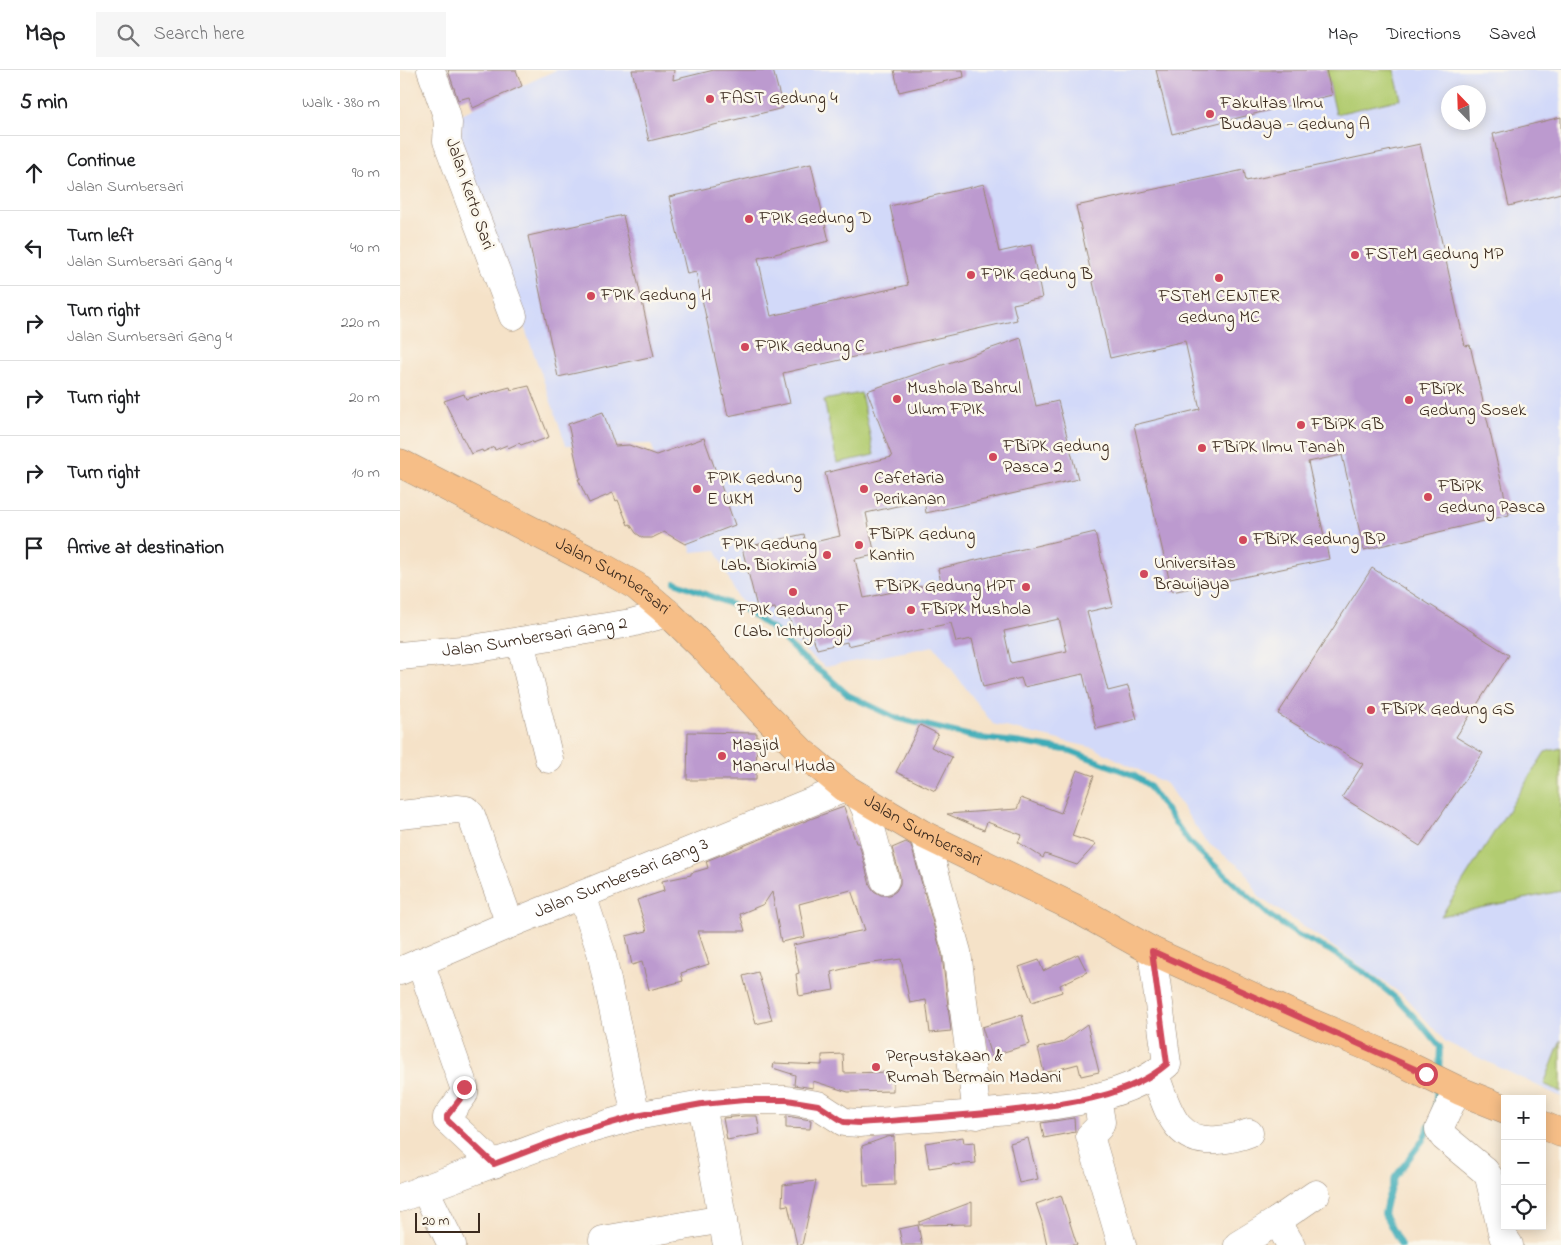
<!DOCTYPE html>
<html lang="en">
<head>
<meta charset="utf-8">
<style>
  :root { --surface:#fff; --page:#f6f6f6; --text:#202124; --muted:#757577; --line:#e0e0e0 }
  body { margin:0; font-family:"Indie Flower",sans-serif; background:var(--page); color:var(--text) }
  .controls { position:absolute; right:15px; bottom:15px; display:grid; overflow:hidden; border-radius:0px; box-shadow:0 2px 12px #0003 }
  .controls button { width:45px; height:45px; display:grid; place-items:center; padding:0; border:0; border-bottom:1px solid var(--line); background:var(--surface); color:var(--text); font:25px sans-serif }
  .compass { position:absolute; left:1041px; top:15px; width:45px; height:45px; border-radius:50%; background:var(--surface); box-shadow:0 2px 12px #0003; rotate:337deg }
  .scale { position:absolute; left:15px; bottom:12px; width:65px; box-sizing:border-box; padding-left:5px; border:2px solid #3b2a1e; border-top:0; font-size:14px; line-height:18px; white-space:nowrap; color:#3b2a1e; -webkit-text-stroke:4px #fbf7ec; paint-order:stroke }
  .stop { position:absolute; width:15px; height:15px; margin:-11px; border:4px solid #d1495b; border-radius:50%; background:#fff }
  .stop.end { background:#d1495b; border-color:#fff; box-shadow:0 1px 5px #0008 }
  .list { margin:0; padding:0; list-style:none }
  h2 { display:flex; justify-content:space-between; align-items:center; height:65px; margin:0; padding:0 20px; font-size:21px }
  h2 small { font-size:16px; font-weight:400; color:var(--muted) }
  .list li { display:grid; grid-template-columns:32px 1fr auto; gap:15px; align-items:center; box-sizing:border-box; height:75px; padding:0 20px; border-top:1px solid var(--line) }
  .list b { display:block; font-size:19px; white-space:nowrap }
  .list p { margin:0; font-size:16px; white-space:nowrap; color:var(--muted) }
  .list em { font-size:16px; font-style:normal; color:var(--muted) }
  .icon { flex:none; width:28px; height:28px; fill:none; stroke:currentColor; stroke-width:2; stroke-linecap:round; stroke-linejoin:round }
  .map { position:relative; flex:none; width:1161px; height:1175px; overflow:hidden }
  header { display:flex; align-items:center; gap:30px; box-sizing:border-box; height:70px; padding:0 25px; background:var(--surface); border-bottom:1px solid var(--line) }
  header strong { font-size:24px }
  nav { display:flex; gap:28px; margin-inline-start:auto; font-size:18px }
  .search { width:350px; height:45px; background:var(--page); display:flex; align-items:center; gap:12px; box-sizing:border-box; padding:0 18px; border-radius:0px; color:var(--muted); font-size:19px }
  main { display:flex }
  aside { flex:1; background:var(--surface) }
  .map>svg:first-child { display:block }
  .built { fill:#d2d9f9; fill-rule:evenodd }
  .green { fill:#b2cc71; stroke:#767b48 }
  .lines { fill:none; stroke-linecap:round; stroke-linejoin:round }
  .stream { stroke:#3cacb8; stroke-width:6 }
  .building { fill:#bc9acf; fill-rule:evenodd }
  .minor-casing { stroke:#988673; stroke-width:29 }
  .major-casing { stroke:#988673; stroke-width:29 }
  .minor { stroke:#fff; stroke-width:28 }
  .major { stroke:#f6be87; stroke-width:28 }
  .route { stroke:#d1495b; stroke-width:6 }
  .poi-dot { fill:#d1495b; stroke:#fbf7ec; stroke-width:2 }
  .labels { text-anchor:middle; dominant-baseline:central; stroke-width:5; stroke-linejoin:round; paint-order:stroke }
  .poi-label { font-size:18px; fill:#3b2a1e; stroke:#fbf7ec; text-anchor:start }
  .street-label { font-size:18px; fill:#3b2a1e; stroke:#fbf7ec }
</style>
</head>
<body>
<header>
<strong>Map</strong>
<div class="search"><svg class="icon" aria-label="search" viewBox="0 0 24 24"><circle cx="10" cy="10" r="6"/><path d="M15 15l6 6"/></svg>Search here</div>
<nav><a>Map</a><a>Directions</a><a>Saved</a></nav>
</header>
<main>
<aside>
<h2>5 min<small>Walk · 380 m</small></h2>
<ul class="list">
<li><svg class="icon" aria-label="ahead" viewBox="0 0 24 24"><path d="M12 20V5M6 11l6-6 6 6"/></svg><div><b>Continue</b><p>Jalan Sumbersari</p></div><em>90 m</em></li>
<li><svg class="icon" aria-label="left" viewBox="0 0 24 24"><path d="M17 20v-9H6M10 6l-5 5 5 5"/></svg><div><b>Turn left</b><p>Jalan Sumbersari Gang 4</p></div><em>40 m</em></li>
<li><svg class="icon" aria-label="right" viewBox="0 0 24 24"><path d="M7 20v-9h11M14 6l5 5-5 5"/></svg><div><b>Turn right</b><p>Jalan Sumbersari Gang 4</p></div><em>220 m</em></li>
<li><svg class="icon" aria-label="right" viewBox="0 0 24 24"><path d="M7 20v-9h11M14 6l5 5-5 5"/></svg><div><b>Turn right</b></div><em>20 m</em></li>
<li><svg class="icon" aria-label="right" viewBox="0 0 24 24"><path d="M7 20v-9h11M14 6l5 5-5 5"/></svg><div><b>Turn right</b></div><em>10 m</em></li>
<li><svg class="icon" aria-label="arrive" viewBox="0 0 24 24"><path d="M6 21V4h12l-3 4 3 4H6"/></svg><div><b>Arrive at destination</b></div></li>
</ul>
</aside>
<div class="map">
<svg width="1161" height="1175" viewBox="0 0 1161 1175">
  <rect width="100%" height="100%" fill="#fbf7ec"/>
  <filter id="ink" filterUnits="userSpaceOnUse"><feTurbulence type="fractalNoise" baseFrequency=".02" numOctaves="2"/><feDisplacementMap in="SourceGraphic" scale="10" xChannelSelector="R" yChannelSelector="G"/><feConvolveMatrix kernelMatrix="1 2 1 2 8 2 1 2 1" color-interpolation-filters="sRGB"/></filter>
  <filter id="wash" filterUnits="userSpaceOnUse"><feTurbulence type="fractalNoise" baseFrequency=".0096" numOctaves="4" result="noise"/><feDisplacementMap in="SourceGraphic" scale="20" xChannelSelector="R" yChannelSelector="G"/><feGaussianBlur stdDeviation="1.12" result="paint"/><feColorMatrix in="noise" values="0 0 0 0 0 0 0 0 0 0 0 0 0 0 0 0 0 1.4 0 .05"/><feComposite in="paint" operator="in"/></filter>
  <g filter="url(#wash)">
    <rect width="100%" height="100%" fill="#f5e2c8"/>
    <!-- built -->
    <path class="built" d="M156 0H1161V1027L1046 972 1003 925 903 856 860 828 844 800 805 771 767 714 694 678 593 654 534 576 425 597 337 527 316 480 292 482 251 374 166 375 143 309 53 59 59 45ZM1048 22H1078V52H1048Z"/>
    <!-- green -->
    <path class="green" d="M926 0H994L1001 29 936 44Z
      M461 323 474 385 437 393 424 330Z
      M1161 678V821L1041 846 1145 682Z
      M1161 970V1022L1144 1014Z"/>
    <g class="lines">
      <!-- stream -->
      <path class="stream" d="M275 512 345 540 375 561 403 588 427 606 448 625 496 648 579 668 616 672 671 681 733 705 748 715 789 772 870 846 898 865 929 880 968 905 998 930 1021 954 1040 977 1039 1004
        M1035 1041 1037 1018
        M1001 1175 984 1144 987 1130 995 1107 1023 1070 1029 1055"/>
    </g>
    <g id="blocks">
      <!-- building -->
      <path class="building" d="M48 0H116L122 16 73 38 69 27 58 30Z
        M232 0H274L273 10 314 0H373L383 38 249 71Z
        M494 0H563L564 7 499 22Z
        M756 0H926L932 25 772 64Z
        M1161 47V123L1109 136 1093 64Z
        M1020 74 1065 276 1070 275 1109 445 964 480 942 385 908 392 929 489 772 522 734 355 800 339 785 271 710 288 676 136 844 100 846 111Z
        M411 94 429 171 358 188 371 246 508 215 490 136 584 114 599 182 631 175 642 228 613 234 617 250 383 303 390 333 328 346 296 202 287 204 269 127Z
        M223 145 254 286 158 307 128 166Z
        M621 268 636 336 658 331 678 409 526 443 524 430 466 443 475 485 455 489 464 528 541 512 538 499 695 462 713 536 687 542 708 621 728 616 737 649 696 659 683 604 624 617 621 608 583 617 572 569 556 572 551 553 448 576 447 572 417 579 413 567 403 569 400 557 392 558 389 546 378 549 375 538 358 541 342 478 404 464 406 474 440 466 425 403 492 387 467 321ZM659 549 667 581 611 593 604 561Z
        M129 316 149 367 133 373 132 371 121 375 119 373 108 378 107 375 95 380 94 377 83 382 82 380 71 384 44 331 64 324 66 329 110 317 111 320Z
        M203 342 215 376 229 375 256 385 304 368 335 455 285 474 264 462 252 468H243L236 463 230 454 228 455 218 430 216 431 213 423 189 433 178 409H180L168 354Z
        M972 498 1109 585 1056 667 1083 683 1020 776 942 727 963 694 878 644Z
        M520 655 538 664 531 677 552 687 535 721 496 702Z
        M288 662 357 663 356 710H287Z
        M677 700 694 706 672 766 696 774 677 795 645 784 643 788 618 772 622 765 587 752 584 760 547 744 617 739 621 728 661 743Z
        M444 737 456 773H459L470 815 474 821 481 825H490L496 821 500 814V806L492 778 506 772 511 775 542 885 551 961 530 963 526 930 510 933 501 889 459 895 431 902 434 920 399 926 396 904 399 903 393 875 465 860 451 820 399 834 405 867 381 872 372 822 364 834 340 844 345 861H298L309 894 281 903 283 911 249 920 242 892 232 895 226 866 247 861 237 830 264 821 262 811 291 805V803L308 798 306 791 413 748Z
        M678 884 687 902 660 915 662 922 632 932 619 897 639 890 643 901Z
        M358 902 372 950 356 954 343 906Z
        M622 945 630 974 591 986 582 957Z
        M687 954 699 1002 681 1006 678 994 644 1003 638 978 661 973Z
        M443 984 444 1003 493 1002V1021L448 1022 413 1011V1018L394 1015 395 1005 373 998 374 993 422 995V985Z
        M345 1046H357L360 1064 327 1070 323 1048Z
        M386 1046 411 1050 410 1059 386 1058Z
        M674 1048 675 1062 644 1068 641 1053Z
        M494 1066 495 1115 464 1116 462 1076 487 1067Z
        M563 1067 564 1073 574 1072 576 1093 555 1095V1094L529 1098 525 1073Z
        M628 1068 638 1109 619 1113 610 1073Z
        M416 1111 402 1175H397L388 1135 382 1136 383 1115Z
        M661 1125 677 1175H647L642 1152 636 1134Z
        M572 1132V1154L519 1155V1152Z
        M518 1155 522 1175H502L499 1159Z"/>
    </g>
  </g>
  <g filter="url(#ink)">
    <use href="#blocks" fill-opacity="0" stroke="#988673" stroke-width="1"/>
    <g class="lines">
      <defs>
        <g id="minor">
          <path d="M31 0 46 43 48 53 47 71 113 246"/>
          <path d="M120 571 149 689"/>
          <path id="s1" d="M0 586 72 579 163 564 231 553 268 543"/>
          <path d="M460 727 466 740 485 810"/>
          <path d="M0 745 57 739 66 740 71 745 110 854"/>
          <path d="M524 765 557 882 577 1045"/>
          <path d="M182 825 201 882 236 1046"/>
          <path d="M20 892 64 1017V1024L47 1047V1050L94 1094"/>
          <path id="s2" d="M0 901 110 854 445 718"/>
          <path d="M755 1005C768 1039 774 1074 818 1070 828 1069 839 1067 849 1063"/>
          <path d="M1060 1021 1051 1033 1039 1059 1044 1067 1085 1101 1089 1107 1103 1166 1109 1175"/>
          <path d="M697 1027 701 1052 699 1057 690 1066 722 1175"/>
          <path d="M302 1034 327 1175"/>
          <path d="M24 1118 52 1175"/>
          <path d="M0 1128 176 1063 236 1046 302 1034 344 1030H387L418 1035 444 1052 460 1053C512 1049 564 1046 616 1040 666 1034 728 1028 767 994L752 881"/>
          <path d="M877 1151 916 1124"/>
          <path d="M203 1170 323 1149"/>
          <path d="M838 1175 877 1151 891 1175"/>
        </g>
        <g id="major">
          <path id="s3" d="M0 393 199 495 236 516 268 543 305 579 363 643 401 681 445 718 460 727 524 765 675 838 752 881 905 950 978 981 1060 1021 1105 1039"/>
          <path d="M1142 1055 1161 1063"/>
        </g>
      </defs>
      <!-- minor casing -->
      <use href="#minor" class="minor-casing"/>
      <!-- major casing -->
      <use href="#major" class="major-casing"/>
      <!-- minor -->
      <use href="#minor" class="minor"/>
      <!-- major -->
      <use href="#major" class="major"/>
    </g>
  </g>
  <g class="lines" filter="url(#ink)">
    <!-- route -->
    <path class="route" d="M64 1017V1024L47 1046V1050L94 1094 176 1063 236 1046 302 1034 344 1030H387L418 1035 444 1052 460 1053C512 1049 564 1046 616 1040 666 1034 727 1028 767 994L752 881 1026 1004"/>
  </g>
  <!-- markers -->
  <g class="poi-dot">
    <circle cx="310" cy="29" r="5"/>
    <circle cx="810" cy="44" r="5"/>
    <circle cx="349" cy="149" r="5"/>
    <circle cx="955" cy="185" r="5"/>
    <circle cx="571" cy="205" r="5"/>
    <circle cx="819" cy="208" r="5"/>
    <circle cx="191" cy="226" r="5"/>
    <circle cx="345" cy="277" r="5"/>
    <circle cx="497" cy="329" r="5"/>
    <circle cx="1009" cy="330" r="5"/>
    <circle cx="901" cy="355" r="5"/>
    <circle cx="802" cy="378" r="5"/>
    <circle cx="593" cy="387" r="5"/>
    <circle cx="297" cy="419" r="5"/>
    <circle cx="464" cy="419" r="5"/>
    <circle cx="1028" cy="427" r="5"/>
    <circle cx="843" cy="470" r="5"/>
    <circle cx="459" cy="475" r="5"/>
    <circle cx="427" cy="485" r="5"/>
    <circle cx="744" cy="504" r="5"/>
    <circle cx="626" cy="517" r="5"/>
    <circle cx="393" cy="522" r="5"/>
    <circle cx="511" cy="540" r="5"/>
    <circle cx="971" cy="640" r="5"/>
    <circle cx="322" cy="686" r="5"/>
    <circle cx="476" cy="997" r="5"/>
  </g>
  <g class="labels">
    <!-- poi labels -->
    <g class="poi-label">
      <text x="320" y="29">FAST Gedung 4</text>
      <text x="820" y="34">Fakultas Ilmu<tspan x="820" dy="21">Budaya - Gedung A</tspan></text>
      <text x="359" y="149">FPIK Gedung D</text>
      <text x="965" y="185">FSTeM Gedung MP</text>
      <text x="581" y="205">FPIK Gedung B</text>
      <text x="201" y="226">FPIK Gedung H</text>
      <text x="819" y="227" text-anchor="middle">FSTeM CENTER<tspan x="819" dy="21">Gedung MC</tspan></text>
      <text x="355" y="277">FPIK Gedung C</text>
      <text x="507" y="319">Mushola Bahrul<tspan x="507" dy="21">Ulum FPIK</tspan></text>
      <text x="1019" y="320">FBiPK<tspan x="1019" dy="21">Gedung Sosek</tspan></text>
      <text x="911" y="355">FBiPK GB</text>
      <text x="603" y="377">FBiPK Gedung<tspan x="603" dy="21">Pasca 2</tspan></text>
      <text x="812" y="378">FBiPK Ilmu Tanah</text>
      <text x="307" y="409">FPIK Gedung<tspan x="307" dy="21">E UKM</tspan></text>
      <text x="474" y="409">Cafetaria<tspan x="474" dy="21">Perikanan</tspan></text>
      <text x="1038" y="417">FBiPK<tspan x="1038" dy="21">Gedung Pasca</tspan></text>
      <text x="469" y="465">FBiPK Gedung<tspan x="469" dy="21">Kantin</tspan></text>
      <text x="853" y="470">FBiPK Gedung BP</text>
      <text x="417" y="475" text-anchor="end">FPIK Gedung<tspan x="417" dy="21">Lab. Biokimia</tspan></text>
      <text x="754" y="494">Universitas<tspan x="754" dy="21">Brawijaya</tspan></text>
      <text x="616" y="517" text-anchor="end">FBiPK Gedung HPT</text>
      <text x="521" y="540">FBiPK Mushola</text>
      <text x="393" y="541" text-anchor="middle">FPIK Gedung F<tspan x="393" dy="21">(Lab. Ichtyologi)</tspan></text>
      <text x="981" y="640">FBiPK Gedung GS</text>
      <text x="332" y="676">Masjid<tspan x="332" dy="21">Manarul Huda</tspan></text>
      <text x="486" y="987">Perpustakaan &amp;<tspan x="486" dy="21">Rumah Bermain Madani</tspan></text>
    </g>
    <!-- street labels -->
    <g class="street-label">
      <text transform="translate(69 124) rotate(71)">Jalan Kerto Sari</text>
      <text stroke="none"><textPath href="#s3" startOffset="241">Jalan Sumbersari</textPath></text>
      <text stroke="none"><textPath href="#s1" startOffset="136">Jalan Sumbersari Gang 2</textPath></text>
      <text stroke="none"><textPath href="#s3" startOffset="646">Jalan Sumbersari</textPath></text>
      <text stroke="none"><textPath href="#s2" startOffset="240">Jalan Sumbersari Gang 3</textPath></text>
    </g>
  </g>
</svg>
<div class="controls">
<button>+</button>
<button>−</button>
<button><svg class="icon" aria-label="locate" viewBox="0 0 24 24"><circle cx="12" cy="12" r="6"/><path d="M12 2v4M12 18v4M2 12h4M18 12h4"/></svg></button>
</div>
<svg class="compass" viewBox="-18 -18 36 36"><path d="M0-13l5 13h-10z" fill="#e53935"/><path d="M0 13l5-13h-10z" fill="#757577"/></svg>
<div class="scale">20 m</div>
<div class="stop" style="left:1026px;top:1004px"></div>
<div class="stop end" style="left:64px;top:1017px"></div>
</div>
</main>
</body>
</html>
